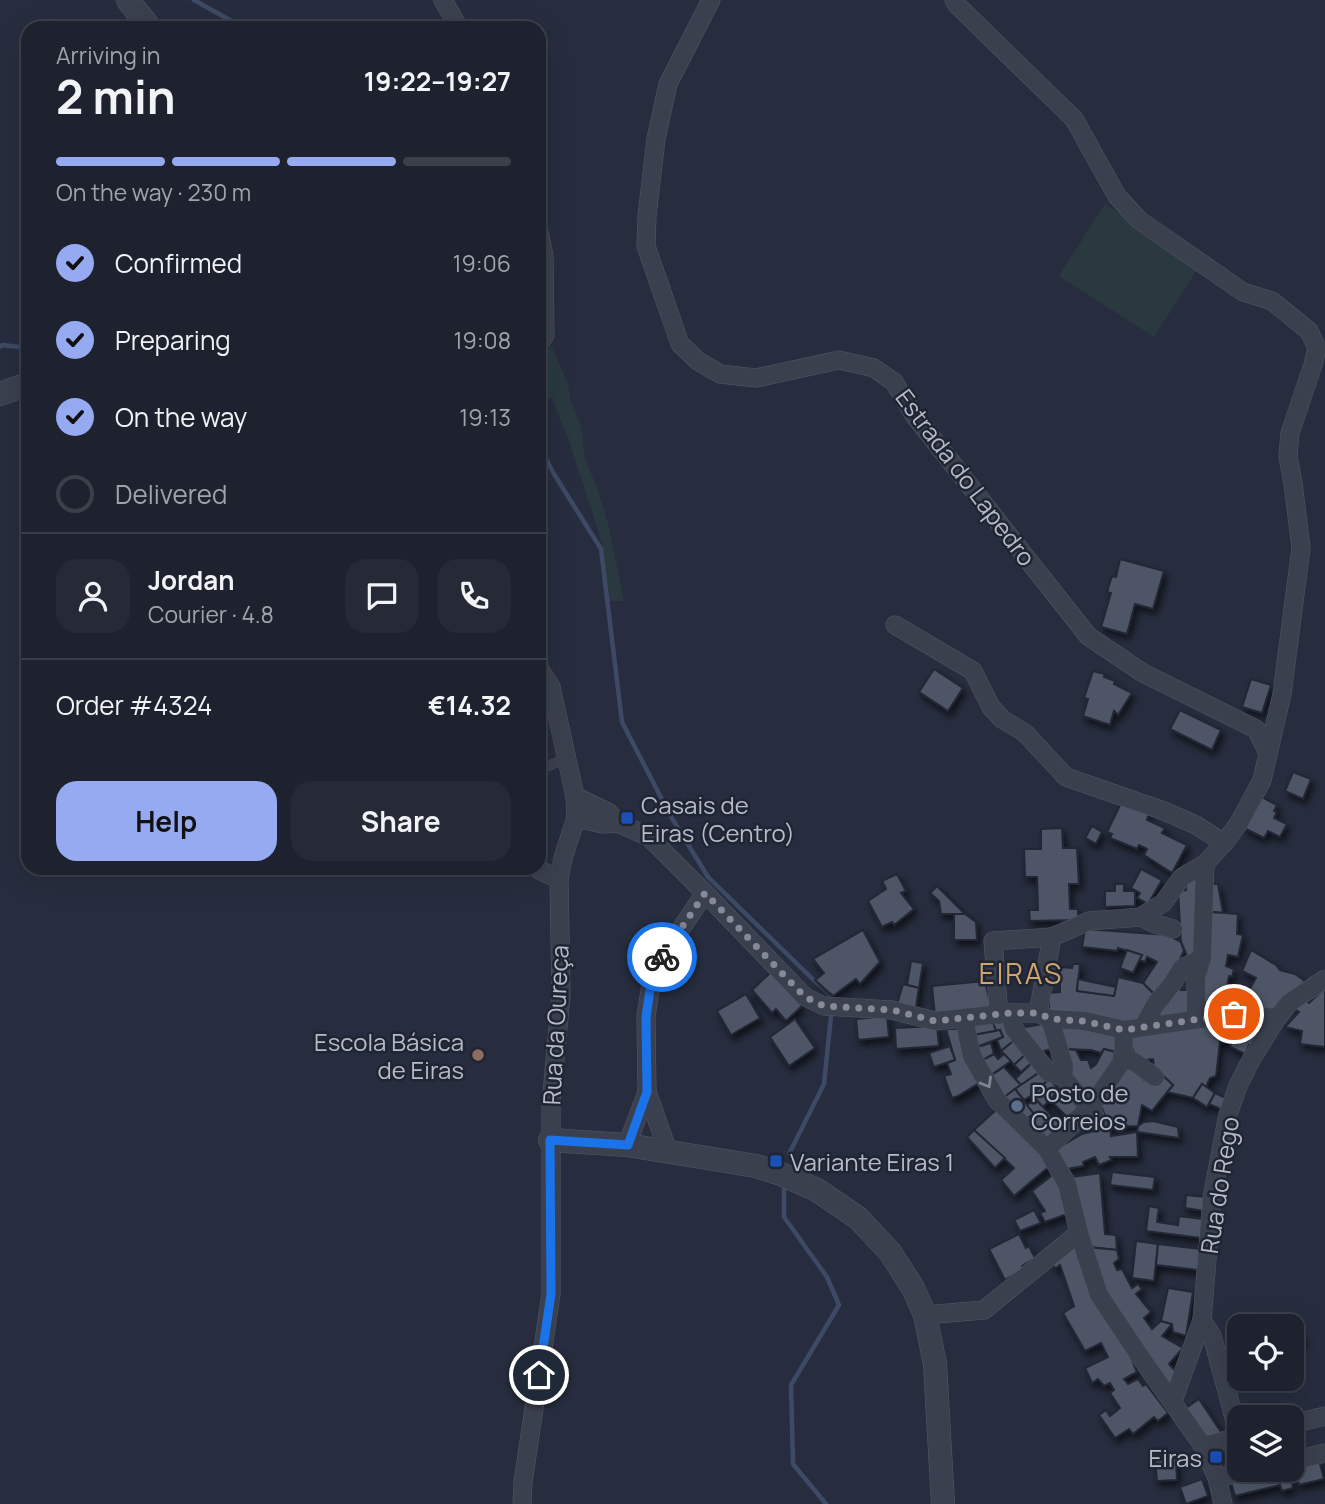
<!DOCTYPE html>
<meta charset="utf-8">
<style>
:root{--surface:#1d222e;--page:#252a36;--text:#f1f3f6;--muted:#a0a4aa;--line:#3b3f4a;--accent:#95aaf0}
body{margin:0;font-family:Manrope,sans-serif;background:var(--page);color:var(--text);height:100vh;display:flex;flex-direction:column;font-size:26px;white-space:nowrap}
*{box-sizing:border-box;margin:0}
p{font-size:23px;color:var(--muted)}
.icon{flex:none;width:38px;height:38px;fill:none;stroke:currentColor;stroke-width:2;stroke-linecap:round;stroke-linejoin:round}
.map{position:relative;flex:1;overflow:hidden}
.panel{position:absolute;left:21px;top:21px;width:525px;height:854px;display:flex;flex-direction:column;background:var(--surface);border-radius:21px;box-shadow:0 7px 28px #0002,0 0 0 2px var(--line)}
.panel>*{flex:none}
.buttons{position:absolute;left:1227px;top:1314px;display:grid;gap:14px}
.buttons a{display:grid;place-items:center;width:77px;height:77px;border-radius:14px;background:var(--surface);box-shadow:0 7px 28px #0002,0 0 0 2px var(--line);font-size:35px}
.pin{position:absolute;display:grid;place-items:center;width:60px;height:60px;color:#fff;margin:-30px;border:4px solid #fff;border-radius:50%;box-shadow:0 2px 7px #0007}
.courier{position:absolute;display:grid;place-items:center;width:70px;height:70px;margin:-35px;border:5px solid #1a73e8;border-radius:50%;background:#fff;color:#222;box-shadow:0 2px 9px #0007}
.headline em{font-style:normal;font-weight:700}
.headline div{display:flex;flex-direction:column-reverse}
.headline{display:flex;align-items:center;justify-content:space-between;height:119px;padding:0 35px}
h1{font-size:46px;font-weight:700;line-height:52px}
.bar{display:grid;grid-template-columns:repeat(4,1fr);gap:10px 7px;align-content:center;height:84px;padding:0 35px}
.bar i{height:9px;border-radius:5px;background:var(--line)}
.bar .on{background:var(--accent)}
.bar p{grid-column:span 4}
.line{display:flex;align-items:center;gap:18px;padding:0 35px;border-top:2px solid var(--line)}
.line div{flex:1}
.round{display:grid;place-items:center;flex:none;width:74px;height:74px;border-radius:21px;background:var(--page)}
ol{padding:0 35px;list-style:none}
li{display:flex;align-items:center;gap:21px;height:77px}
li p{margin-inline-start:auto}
li .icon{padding:7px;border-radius:50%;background:var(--accent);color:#111;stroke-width:4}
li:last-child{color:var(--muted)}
li i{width:38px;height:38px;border:4px solid var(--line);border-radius:50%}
.cta{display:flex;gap:14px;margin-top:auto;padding:14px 35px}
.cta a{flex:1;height:80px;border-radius:21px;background:var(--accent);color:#111;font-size:28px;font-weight:700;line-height:80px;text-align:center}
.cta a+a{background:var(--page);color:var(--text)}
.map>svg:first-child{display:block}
.green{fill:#29393f}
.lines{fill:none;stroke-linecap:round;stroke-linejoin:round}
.stream{stroke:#3e4965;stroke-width:4.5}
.building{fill:#4d5466;stroke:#222735;stroke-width:2;filter:url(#shadow)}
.service-casing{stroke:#535866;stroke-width:10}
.minor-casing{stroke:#535866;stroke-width:19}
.tertiary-casing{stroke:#535866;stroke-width:24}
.service{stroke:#3b404e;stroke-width:9}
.minor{stroke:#3b404e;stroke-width:18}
.tertiary{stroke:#3b404e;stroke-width:23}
.oneway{stroke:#7f8492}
.done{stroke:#858998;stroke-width:7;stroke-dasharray:0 12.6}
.route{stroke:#1a73e8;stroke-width:9}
.transit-dot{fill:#1a4fb4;stroke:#202533;stroke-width:2.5}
.education-dot{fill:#8d6e63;stroke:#202533;stroke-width:2.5}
.service-dot{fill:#5c6f8a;stroke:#202533;stroke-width:2.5}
.labels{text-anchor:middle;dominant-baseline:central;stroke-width:5;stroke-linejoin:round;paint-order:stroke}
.street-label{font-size:24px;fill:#b7bbc9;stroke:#202533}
.poi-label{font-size:24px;fill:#b7bbc9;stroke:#202533;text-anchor:start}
.quarter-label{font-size:28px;letter-spacing:2px;fill:#cda56d;stroke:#202533}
</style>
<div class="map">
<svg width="1325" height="1504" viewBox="0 0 1325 1504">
<defs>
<filter id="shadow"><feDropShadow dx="3" dy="5" stdDeviation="3.5" flood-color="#0009"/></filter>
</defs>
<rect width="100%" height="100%" fill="#272d3e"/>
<g class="green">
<polygon points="1105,204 1200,265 1154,337 1059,276"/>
<polygon points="551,345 568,384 571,403 581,426 585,459 598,490 609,527 624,601 609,601 602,543 569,440 552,398 539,401 539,360"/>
</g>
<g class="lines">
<g class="stream">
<polyline points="194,0 244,28"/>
<polyline points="0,347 2,345 28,348"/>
<polyline points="539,446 554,474 601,549 622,722 670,815 708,877 832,998"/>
<polyline points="789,1154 824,1084 831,1016"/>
<polyline points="784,1186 784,1217 827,1277 839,1305 791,1385 793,1464 826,1504"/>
</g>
</g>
<g class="building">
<polygon points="1120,559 1164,571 1153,609 1135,604 1127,634 1101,627 1111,593 1107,592 1112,576 1116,577"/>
<polygon points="934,669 963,688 948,711 919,692"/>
<polygon points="1093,671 1105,674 1104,677 1115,681 1114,684 1132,693 1118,715 1114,711 1110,725 1083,716 1088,699 1084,698"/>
<polygon points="1251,679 1271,685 1262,713 1242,707"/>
<polygon points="1180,710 1221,730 1212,750 1170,729"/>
<polygon points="1293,772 1311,779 1303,799 1285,791"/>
<polygon points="1260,796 1277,805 1274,811 1277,812 1274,818 1287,824 1280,837 1268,831 1264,838 1244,828"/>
<polygon points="1122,801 1149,813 1147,820 1165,828 1162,833 1187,845 1172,873 1144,855 1147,849 1139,845 1137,849 1110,838 1112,834 1107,832"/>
<polygon points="1092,826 1102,832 1096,844 1085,838"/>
<polygon points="1062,828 1063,848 1077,848 1079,884 1069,884 1070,909 1078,909 1078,920 1030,921 1029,910 1038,910 1037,877 1025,877 1024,849 1041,849 1041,829"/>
<polygon points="1141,869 1162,880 1148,904 1137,898 1140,893 1131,888"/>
<polygon points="897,874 906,891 901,893 914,909 894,925 892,922 882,927 868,901 886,889 882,881"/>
<polygon points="1198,878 1199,955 1187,956 1181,942 1178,891 1186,890 1186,883"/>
<polygon points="1115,884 1124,884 1124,891 1135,891 1135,906 1105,907 1105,891 1115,891"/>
<polygon points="1210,884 1218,884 1223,913 1211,912"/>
<polygon points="937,886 965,914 941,914 939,901 930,893"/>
<polygon points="1211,912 1238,914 1237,934 1243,935 1238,957 1228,955 1226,966 1234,969 1232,977 1229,976 1226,993 1245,997 1256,978 1242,971 1251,950 1276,965 1280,970 1295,974 1305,981 1282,1004 1274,1009 1205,1008 1205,1002 1202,1002 1207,926"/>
<polygon points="954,914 965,914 976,922 977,940 954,940"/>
<polygon points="1085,929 1168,935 1181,942 1184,951 1173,973 1157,997 1143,983 1157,962 1147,957 1145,962 1139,960 1142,955 1118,948 1117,951 1082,947"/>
<polygon points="863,930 880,962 860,984 856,979 833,996 815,980 824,973 813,959"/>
<polygon points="1127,950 1142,955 1133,973 1120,968"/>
<polygon points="911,961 923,963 919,988 907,985"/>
<polygon points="1073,964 1080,964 1077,991 1114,996 1118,977 1143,983 1157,997 1141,1023 1049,1014 1049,993 1060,992 1060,967 1072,968"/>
<polygon points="771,972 802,1006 786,1021 776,1009 772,1013 752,990"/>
<polygon points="1078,979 1116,987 1114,996 1077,991"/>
<polygon points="985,981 992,1011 935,1016 932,986"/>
<polygon points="903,984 919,988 915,1013 896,1008"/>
<polygon points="1174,986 1181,990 1194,990 1192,1012 1161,1020 1158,1006"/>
<polygon points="1325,988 1325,1047 1300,1044 1302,1031 1285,1027 1299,1012 1293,1008 1304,999 1309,1003"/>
<polygon points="746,994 760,1018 731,1035 717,1011"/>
<polygon points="887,1016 889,1037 858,1040 856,1019"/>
<polygon points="1007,1018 1016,1039 1001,1051 997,1040 1003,1037 1000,1030 996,1031 992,1020"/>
<polygon points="795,1019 815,1048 789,1066 770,1037"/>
<polygon points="992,1020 996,1031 974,1035 973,1023"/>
<polygon points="1235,1020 1268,1026 1253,1048 1249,1045 1245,1054 1230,1047"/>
<polygon points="1235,1020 1230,1043 1220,1042 1216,1076 1210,1078 1206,1087 1202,1084 1193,1098 1167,1092 1173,1085 1154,1067 1153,1059 1136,1061 1129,1037"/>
<polygon points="1048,1023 1051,1049 1038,1053 1020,1028"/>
<polygon points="1060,1025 1116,1035 1115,1052 1104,1049 1101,1053 1091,1050 1063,1049"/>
<polygon points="937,1026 939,1046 896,1049 895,1028"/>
<polygon points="946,1029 959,1029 979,1083 958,1096 952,1098 944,1076 951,1074 947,1063 955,1060"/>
<polygon points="1000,1030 1003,1037 974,1048 974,1035"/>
<polygon points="1016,1039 1027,1053 1014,1065 1001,1051"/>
<polygon points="991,1043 994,1054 979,1062 974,1048"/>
<polygon points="950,1046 955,1060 934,1067 929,1053"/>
<polygon points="1063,1049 1076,1050 1081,1060 1088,1060 1091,1068 1096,1064 1104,1049 1115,1052 1112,1069 1087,1101 1071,1081"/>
<polygon points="1027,1053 1034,1061 1021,1072 1014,1065"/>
<polygon points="994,1054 998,1059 1004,1054 1011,1061 987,1078 979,1062"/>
<polygon points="1034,1061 1043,1070 1021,1085 1015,1079"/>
<polygon points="1130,1064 1144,1080 1147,1078 1162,1075 1173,1085 1152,1111 1142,1105 1138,1126 1110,1127 1100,1104"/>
<polygon points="1004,1067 1021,1085 1003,1098 987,1078"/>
<polygon points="1043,1070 1049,1079 1032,1095 1024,1100 1015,1089"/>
<polygon points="1049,1079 1060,1090 1043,1107 1032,1095"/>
<polygon points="1202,1084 1215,1093 1207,1107 1193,1098"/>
<polygon points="1064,1086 1083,1105 1069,1119 1050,1100"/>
<polygon points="1015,1089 1034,1114 1025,1120 1003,1098"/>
<polygon points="1215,1093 1228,1099 1223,1110 1209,1104"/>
<polygon points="1035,1099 1061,1125 1045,1141 1025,1120 1034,1114 1027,1105"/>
<polygon points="997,1109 1051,1165 1014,1196 1001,1180 1014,1168 974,1130"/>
<polygon points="1153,1121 1178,1127 1179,1138 1137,1132 1138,1126 1144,1122"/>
<polygon points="1110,1127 1111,1136 1137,1132 1138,1157 1110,1157 1112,1160 1099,1165 1095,1157 1083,1162 1084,1166 1067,1169 1058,1154 1058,1148 1082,1134"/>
<polygon points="974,1130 1005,1158 995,1168 967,1137"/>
<polygon points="1112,1172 1155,1177 1153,1190 1110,1185"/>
<polygon points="1055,1173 1070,1213 1045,1222 1040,1213 1045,1211 1032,1191"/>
<polygon points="1100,1173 1105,1234 1116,1235 1117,1250 1088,1247 1072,1177"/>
<polygon points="1186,1195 1206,1197 1204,1211 1185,1208"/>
<polygon points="1149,1206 1159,1208 1157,1222 1178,1225 1179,1216 1203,1219 1201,1238 1146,1231"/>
<polygon points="1034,1210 1041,1223 1020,1231 1014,1220"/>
<polygon points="1019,1234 1026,1248 1029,1246 1035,1258 1022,1266 1024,1269 1005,1280 989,1249"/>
<polygon points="1136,1241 1158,1244 1154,1281 1132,1278"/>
<polygon points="1158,1244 1201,1249 1198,1270 1156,1265"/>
<polygon points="1076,1245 1127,1348 1137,1372 1124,1379 1128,1384 1138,1379 1143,1386 1146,1384 1168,1413 1158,1421 1154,1417 1133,1434 1129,1429 1115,1438 1099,1415 1106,1410 1110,1416 1120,1408 1110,1393 1114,1390 1110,1383 1104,1386 1098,1379 1092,1383 1085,1368 1108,1357 1101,1343 1085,1351 1063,1313 1074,1306 1060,1265 1055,1269 1052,1262"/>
<polygon points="1088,1247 1117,1250 1119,1259 1114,1263 1117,1270 1122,1269 1132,1288 1138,1284 1142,1289 1136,1294 1151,1312 1144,1318 1152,1329 1161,1321 1172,1324 1162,1336 1183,1348 1169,1364 1179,1375 1169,1390 1105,1297"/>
<polygon points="1168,1288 1193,1292 1186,1336 1173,1332 1172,1324 1161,1321"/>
<polygon points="1298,1327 1304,1342 1292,1346 1292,1330"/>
<polygon points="1199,1399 1223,1435 1204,1440 1183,1410"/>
<polygon points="1176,1458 1177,1480 1157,1481 1155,1459"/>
<polygon points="1319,1460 1324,1479 1299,1485 1294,1466"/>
<polygon points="1265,1470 1289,1470 1293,1488 1282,1491 1280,1485 1235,1496 1230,1479"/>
<polygon points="1202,1479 1208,1496 1186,1504 1180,1487"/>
</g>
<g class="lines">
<defs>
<g id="service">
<polyline points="539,770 567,758"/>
<polyline points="1093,1104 1099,1114 1103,1127"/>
</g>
<g id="minor">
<polyline points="443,0 459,28"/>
<polyline points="711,0 668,84 656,139 647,216 646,246 680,344 698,361 720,374 756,378 839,360 874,368 894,382 914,415 1088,636 1143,673 1256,729 1268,753"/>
<polyline points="954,0 957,5 1074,119 1117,196 1139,220 1243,292 1272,301 1309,331 1317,348 1313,365 1290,433 1288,456 1293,483 1301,548 1282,694 1262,780 1239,823 1224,843 1205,864 1182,877 1163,903 1140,917 1089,921 1052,937"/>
<polyline points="539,232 544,256 545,335 539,343"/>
<polyline points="895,625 973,671 991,707 1002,719 1025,733 1066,777 1164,811 1196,825 1224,843"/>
<polyline points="575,796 608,812 618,823 649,837 705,893 805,997 824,1006 892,1010 935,1021 1010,1013 1038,1013 1050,1019 1085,1021 1124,1030 1234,1014 1277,1018"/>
<polyline points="576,818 602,824 618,823"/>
<polyline points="538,868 539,870 559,879"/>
<polyline points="1140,917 1155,924 1173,929"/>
<polyline points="1010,1013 1014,1029 1048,1072 1063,1077"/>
<polyline points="999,1015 993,941 1052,937 1038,1013"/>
<polyline points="964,1019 972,1056 997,1100 1047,1149 1067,1184 1079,1233 1099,1295 1139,1355 1203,1446 1217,1478 1223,1504"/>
<polyline points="1050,1019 1064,1066 1063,1077 1089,1108"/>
<polyline points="1196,1019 1196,977 1202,958 1205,864"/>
<polyline points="1143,1027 1155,1005 1172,984 1182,968 1202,958"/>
<polyline points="1123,1060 1133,1061 1155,1077"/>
<polyline points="627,1145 647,1092"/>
<polyline points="1047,1149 1093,1104 1123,1060 1124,1030"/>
<polyline points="668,1151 647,1092 646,1017 650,990 659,961 705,893"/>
<polyline points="925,1315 984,1310 1079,1233"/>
<polyline points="1173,1401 1202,1320"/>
<polyline points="1292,1424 1325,1416"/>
<polyline points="1239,1436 1212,1336 1202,1320 1212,1198 1228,1114 1238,1086 1251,1060 1277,1018 1289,1003 1325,979"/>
<polyline points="1203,1446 1239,1437"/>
<polyline points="1292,1461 1325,1453"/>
<polyline points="1217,1478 1252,1470"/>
<polyline points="522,1504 523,1482 551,1294 551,1104 561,995 559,879 563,858 576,818 575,796 551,687 539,668"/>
</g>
<g id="tertiary">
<polyline points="128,0 150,28"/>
<polyline points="0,394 28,384"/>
<polyline points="550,1140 627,1145 756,1166 781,1174 817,1190 858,1218 890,1252 913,1288 925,1315 935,1364 943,1504"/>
</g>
</defs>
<use href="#service" class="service-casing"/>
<use href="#minor" class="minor-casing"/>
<use href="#tertiary" class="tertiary-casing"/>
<use href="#service" class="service"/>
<use href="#minor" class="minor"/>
<use href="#tertiary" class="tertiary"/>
</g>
<defs><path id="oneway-chevron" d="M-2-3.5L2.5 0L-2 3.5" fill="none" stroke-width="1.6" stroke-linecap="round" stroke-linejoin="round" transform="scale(1.75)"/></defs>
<use class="oneway" href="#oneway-chevron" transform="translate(987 1083) rotate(60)"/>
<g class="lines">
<polyline class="done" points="662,957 705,893 805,997 824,1006 892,1010 935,1021 1010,1013 1038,1013 1051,1019 1084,1021 1124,1030 1234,1014"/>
<polyline class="route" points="539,1375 551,1294 550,1140 628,1145 647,1092 646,1017 650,990 659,961 662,957"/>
</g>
<g class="transit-dot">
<rect x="620" y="811" width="14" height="14" rx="3.5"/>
<rect x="769" y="1154" width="14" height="14" rx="3.5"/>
<rect x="1209" y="1450" width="14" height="14" rx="3.5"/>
</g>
<circle class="education-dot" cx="478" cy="1055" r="7"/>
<circle class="service-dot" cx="1017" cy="1106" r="7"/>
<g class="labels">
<g class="street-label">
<text transform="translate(966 477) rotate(53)">Estrada do Lapedro</text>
<text transform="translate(555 1025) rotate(-87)">Rua da Oureça</text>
<text transform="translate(1219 1185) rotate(-81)">Rua do Rego</text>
</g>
<g class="poi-label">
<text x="641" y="804">Casais de<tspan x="641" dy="28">Eiras (Centro)</tspan></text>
<text x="464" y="1041" text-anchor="end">Escola Básica<tspan x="464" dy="28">de Eiras</tspan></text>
<text x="1031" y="1092">Posto de<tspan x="1031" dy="28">Correios</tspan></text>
<text x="790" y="1161">Variante Eiras 1</text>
<text x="1202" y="1457" text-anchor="end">Eiras</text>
</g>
<g class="quarter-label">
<text x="1021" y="973">EIRAS</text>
</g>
</g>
</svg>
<div class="buttons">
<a><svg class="icon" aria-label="locate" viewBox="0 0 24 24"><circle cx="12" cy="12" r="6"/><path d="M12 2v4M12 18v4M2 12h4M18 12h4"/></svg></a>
<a><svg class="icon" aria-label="layers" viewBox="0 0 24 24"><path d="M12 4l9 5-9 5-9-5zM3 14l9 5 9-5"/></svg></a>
</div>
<div class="pin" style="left:1234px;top:1014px;background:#ea580c"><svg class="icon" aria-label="bag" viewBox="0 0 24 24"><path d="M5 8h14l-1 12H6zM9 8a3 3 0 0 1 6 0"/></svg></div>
<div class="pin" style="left:539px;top:1375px;background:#1f2937"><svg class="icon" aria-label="home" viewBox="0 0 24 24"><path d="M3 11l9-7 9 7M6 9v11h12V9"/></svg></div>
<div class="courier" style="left:662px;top:957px"><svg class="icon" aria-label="bike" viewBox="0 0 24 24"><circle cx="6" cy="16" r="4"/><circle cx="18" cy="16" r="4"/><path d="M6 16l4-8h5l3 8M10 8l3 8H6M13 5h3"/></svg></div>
<section class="panel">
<div class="headline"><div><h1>2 min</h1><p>Arriving in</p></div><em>19:22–19:27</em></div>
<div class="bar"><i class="on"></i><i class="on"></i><i class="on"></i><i></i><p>On the way · 230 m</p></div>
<ol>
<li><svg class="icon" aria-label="check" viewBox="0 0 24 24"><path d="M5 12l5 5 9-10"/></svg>Confirmed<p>19:06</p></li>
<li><svg class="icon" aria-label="check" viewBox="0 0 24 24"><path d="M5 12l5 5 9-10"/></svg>Preparing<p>19:08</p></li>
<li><svg class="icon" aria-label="check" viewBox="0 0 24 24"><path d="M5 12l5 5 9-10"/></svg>On the way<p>19:13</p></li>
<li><i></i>Delivered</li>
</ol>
<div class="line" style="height:126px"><a class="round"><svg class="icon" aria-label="person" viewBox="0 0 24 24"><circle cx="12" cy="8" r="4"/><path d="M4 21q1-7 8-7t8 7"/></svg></a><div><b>Jordan</b><p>Courier · 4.8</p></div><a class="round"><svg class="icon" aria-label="chat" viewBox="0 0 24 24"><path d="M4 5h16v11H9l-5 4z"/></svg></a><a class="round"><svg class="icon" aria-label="phone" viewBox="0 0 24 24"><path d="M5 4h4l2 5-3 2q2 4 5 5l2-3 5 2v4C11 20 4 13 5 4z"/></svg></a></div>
<div class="line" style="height:91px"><div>Order #4324</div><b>€14.32</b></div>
<div class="cta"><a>Help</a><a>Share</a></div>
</section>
</div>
